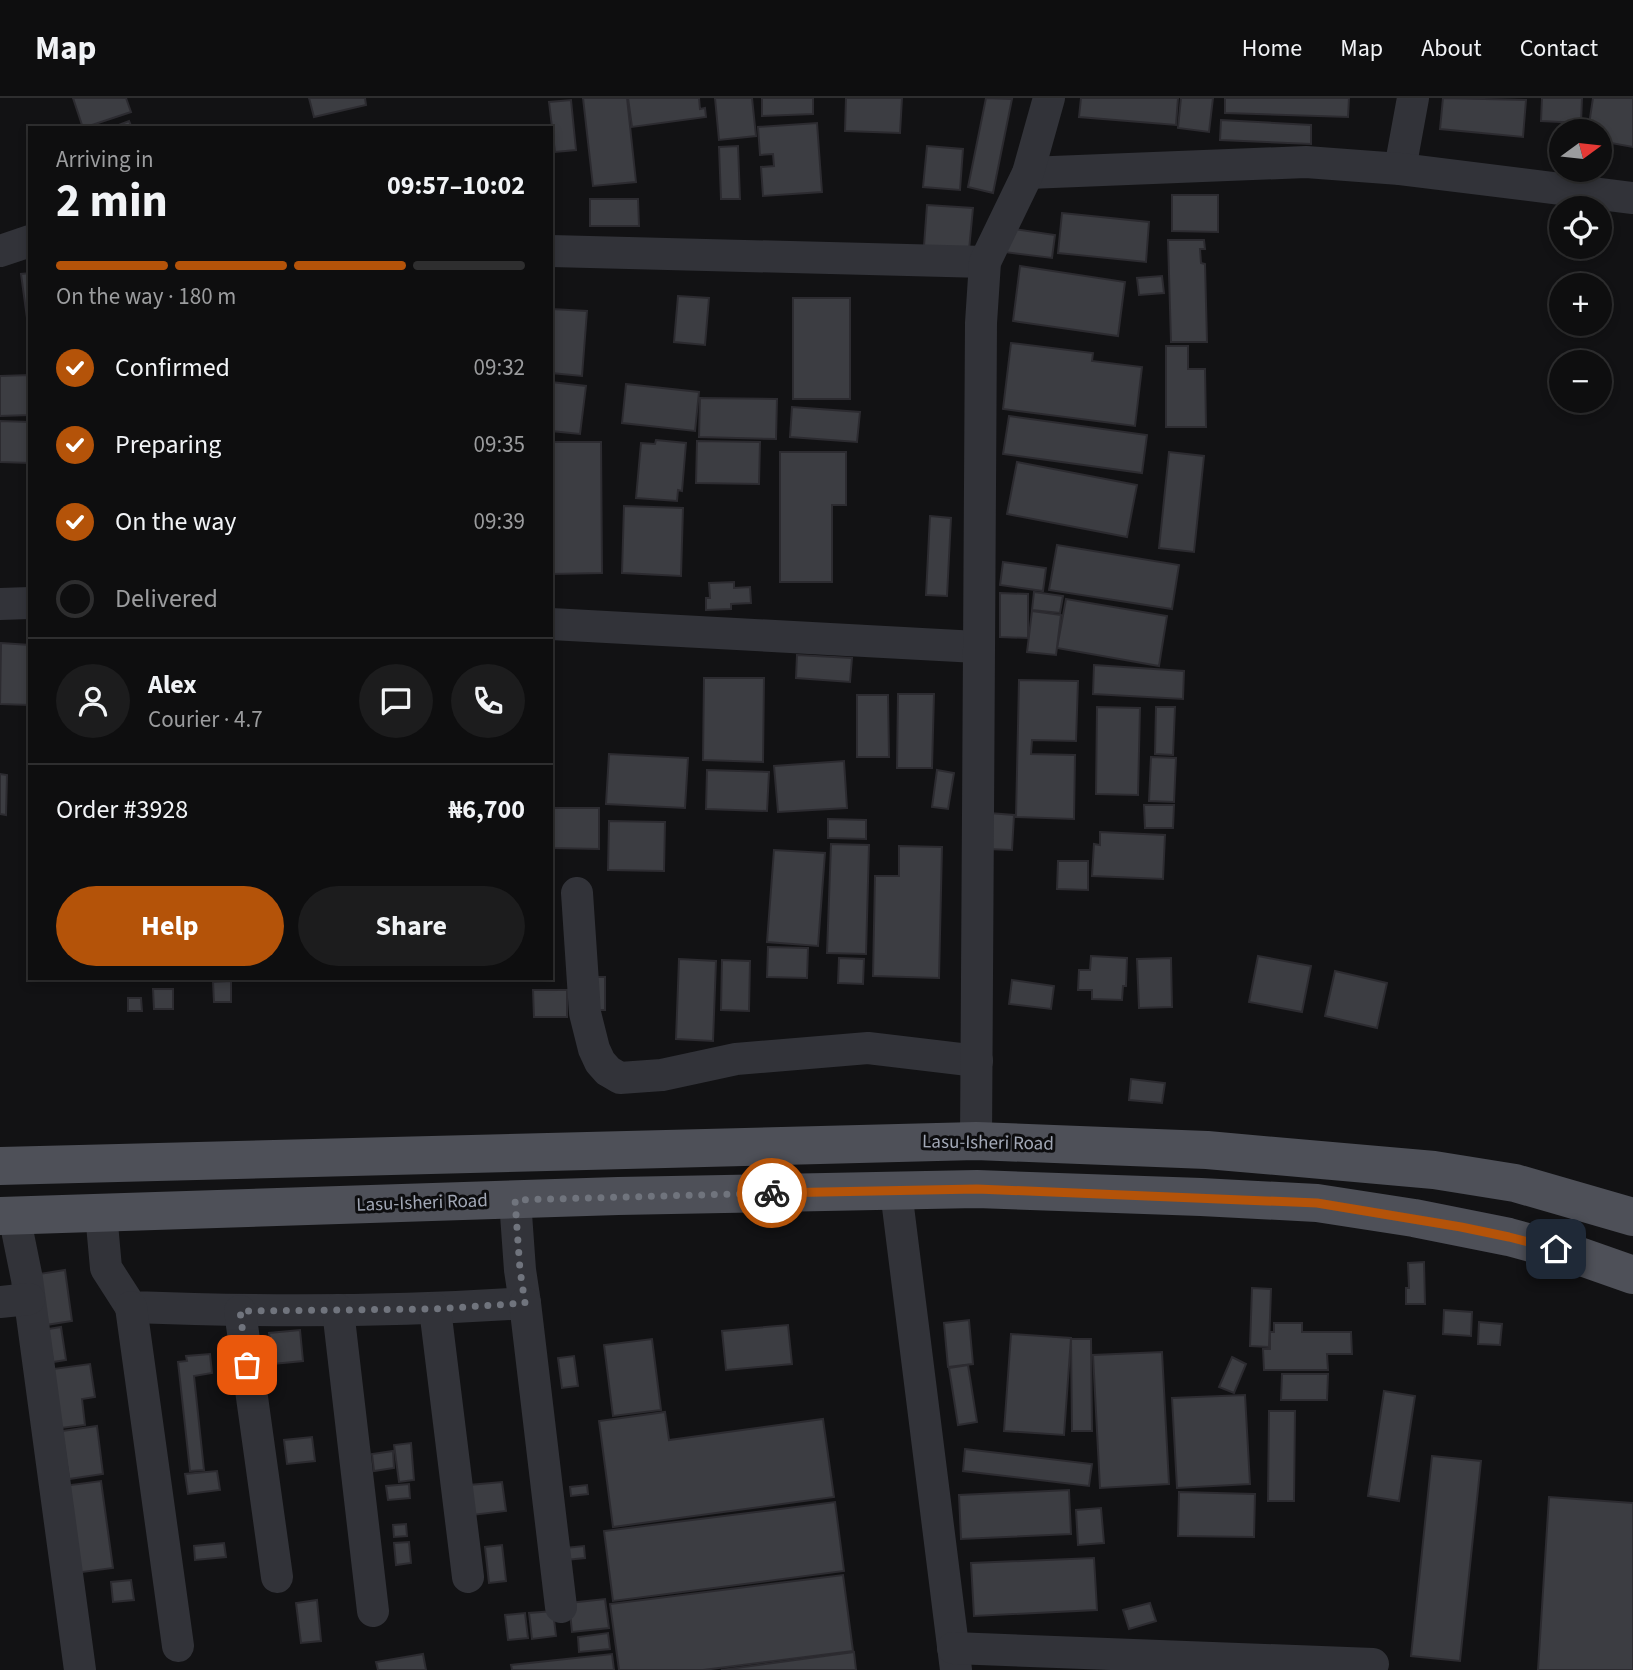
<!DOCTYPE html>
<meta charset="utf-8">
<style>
:root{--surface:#0e0e0f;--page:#1c1c1d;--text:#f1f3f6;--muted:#9b9c9e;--line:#2e2e2f;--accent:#b45309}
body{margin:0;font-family:"Source Sans 3",sans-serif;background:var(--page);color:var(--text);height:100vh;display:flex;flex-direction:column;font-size:26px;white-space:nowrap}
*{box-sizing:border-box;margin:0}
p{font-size:23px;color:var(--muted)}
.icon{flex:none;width:38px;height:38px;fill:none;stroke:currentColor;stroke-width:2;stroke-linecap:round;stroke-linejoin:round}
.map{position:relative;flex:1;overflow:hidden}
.sheet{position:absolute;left:28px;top:28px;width:525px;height:854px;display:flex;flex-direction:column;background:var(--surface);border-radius:0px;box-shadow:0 4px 10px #0003,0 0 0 2px var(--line)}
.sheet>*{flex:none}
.needle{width:46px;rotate:75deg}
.fabs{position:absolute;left:1549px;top:21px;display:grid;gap:14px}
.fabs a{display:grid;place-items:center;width:63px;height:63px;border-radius:50%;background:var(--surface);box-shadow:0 4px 10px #0003,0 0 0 2px var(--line);font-size:35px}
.pin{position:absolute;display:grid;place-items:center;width:60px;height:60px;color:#fff;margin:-30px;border-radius:14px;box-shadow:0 4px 10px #0006}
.courier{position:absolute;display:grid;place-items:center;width:70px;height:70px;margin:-35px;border:5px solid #b45309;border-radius:50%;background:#fff;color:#222;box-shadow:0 2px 9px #0007}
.head em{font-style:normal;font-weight:700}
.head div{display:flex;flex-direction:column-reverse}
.head{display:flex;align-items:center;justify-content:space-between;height:119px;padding:0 28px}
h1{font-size:46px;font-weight:700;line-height:52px}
.bar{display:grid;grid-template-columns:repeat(4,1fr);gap:10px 7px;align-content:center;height:84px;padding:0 28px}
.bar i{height:9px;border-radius:5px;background:var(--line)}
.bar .on{background:var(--accent)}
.bar p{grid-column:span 4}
.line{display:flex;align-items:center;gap:18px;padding:0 28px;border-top:2px solid var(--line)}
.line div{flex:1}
.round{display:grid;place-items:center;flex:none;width:74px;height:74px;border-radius:37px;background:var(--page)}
ol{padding:0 28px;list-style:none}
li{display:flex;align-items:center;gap:21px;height:77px}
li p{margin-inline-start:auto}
li .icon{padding:7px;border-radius:50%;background:var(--accent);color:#fff;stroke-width:4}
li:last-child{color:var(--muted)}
li i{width:38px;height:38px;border:4px solid var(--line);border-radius:50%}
.primary-button{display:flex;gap:14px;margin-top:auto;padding:14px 28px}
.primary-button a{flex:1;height:80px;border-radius:42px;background:var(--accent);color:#fff;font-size:28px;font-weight:700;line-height:80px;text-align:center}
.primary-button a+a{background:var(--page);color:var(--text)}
header{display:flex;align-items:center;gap:42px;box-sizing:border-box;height:98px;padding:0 35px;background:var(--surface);border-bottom:2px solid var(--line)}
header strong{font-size:33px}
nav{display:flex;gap:38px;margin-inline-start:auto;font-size:24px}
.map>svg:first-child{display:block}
.building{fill:#3c3d42;stroke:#2c2b30;stroke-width:2}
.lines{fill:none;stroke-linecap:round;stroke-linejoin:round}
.minor{stroke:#323339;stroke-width:32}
.primary{stroke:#4e5058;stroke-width:38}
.done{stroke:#70747d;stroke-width:7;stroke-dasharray:0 12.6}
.route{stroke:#b45309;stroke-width:9}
.labels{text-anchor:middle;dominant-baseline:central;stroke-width:6;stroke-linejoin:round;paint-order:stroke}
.street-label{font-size:19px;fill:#a2a8b6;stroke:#0d0d0f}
</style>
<header>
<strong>Map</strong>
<nav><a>Home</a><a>Map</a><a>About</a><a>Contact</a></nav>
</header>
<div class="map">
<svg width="1633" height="1572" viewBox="0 0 1633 1572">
<rect width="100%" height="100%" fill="#121214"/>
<g class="building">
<polygon points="73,0 126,0 131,14 83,30"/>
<polygon points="309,0 365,0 366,7 314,19"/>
<polygon points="583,0 627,0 636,84 593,88"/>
<polygon points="628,0 699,0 700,11 705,10 706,19 632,29"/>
<polygon points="715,0 752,0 756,38 719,42"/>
<polygon points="762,0 813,0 813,16 762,18"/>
<polygon points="846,0 902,0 900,35 845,33"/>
<polygon points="986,0 1012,1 993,95 968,89"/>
<polygon points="1081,0 1178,0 1176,27 1079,19"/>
<polygon points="1181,0 1213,0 1209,34 1178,30"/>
<polygon points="1225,0 1349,0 1348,19 1225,15"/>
<polygon points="1443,0 1526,2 1523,39 1440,31"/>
<polygon points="1542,0 1582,0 1581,25 1541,23"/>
<polygon points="1593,0 1633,0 1633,49 1600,43 1600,33 1588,33"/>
<polygon points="571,2 576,52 555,54 549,4"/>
<polygon points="1221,22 1311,27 1311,46 1220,42"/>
<polygon points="129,23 132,30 111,30"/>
<polygon points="817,25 822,94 763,98 761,69 774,68 773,56 760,57 758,29"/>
<polygon points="738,48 740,101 721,101 719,49"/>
<polygon points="927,48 963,51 960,92 923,89"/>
<polygon points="1172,97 1218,97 1218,134 1172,133"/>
<polygon points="590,101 638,101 639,128 590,128"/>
<polygon points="927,107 973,110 969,152 924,148"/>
<polygon points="1062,115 1149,124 1146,164 1058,155"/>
<polygon points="1008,130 1055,137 1052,160 1004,154"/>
<polygon points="1168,142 1204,142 1205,151 1200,151 1201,165 1205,166 1207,244 1171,244"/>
<polygon points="1020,168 1125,184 1118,238 1013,223"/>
<polygon points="30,175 30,219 27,220 21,176"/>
<polygon points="1162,178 1164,195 1139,197 1137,180"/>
<polygon points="678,198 709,200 705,247 674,244"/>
<rect x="793" y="200" width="57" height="101"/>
<polygon points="551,211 587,213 582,278 551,275"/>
<polygon points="1011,245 1093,255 1092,263 1142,269 1135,328 1003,311"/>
<polygon points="1166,248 1188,248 1188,271 1205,271 1206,329 1166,329"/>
<polygon points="30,277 30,317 0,318 0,278"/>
<polygon points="551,284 586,288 580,336 551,333"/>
<polygon points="626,286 699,294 695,333 622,325"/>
<polygon points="700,300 777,301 776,341 699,339"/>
<polygon points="792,309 860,314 857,344 790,339"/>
<polygon points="1009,318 1147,337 1142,375 1003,356"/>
<polygon points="0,323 30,324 30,365 0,364"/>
<polygon points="656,342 686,345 682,393 678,392 677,403 636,400 641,345 655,346"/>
<polygon points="697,343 760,344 759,386 696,385"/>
<polygon points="551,344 601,344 602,475 551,476"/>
<polygon points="780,354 846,354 846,407 832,407 832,484 780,484"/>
<polygon points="1169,354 1204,358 1194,454 1159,450"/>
<polygon points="1017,364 1137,387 1127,439 1007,416"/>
<polygon points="624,408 683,410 681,478 622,475"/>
<polygon points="930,418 951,420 947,498 926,497"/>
<polygon points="1057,447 1179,467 1172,511 1049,492"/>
<polygon points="1003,464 1046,470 1043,493 1000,487"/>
<polygon points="734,484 734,490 750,489 751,505 731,506 731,511 706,512 706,500 710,500 709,485"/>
<polygon points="1034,494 1063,498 1060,515 1032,512"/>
<polygon points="1000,495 1028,496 1028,540 1000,539"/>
<polygon points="1066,501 1167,518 1159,568 1057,550"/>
<polygon points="1032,513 1061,517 1056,557 1027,554"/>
<polygon points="1,545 30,547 30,607 0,606"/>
<polygon points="797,557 852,560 850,584 796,580"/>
<polygon points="1094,567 1184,573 1183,601 1093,596"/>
<polygon points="704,580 764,580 763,664 703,662"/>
<polygon points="1019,582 1078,583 1076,643 1032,642 1031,656 1075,657 1074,721 1016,719"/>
<polygon points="898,596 934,596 932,670 897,670"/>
<polygon points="857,597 888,597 889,659 857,659"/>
<polygon points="1097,609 1140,610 1138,697 1096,696"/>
<polygon points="1156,609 1175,609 1173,657 1155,656"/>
<polygon points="609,656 688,660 685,710 606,706"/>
<polygon points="1151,659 1176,660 1174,704 1149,703"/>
<polygon points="844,663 847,710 778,714 774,668"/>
<polygon points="707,672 769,674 767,713 706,711"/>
<polygon points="937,672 954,675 948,711 932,709"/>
<polygon points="0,676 7,677 6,717 0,716"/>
<polygon points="1144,707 1174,707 1173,730 1145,730"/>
<polygon points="551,710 599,710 599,751 551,750"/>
<polygon points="989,715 1014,717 1012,752 987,751"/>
<polygon points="828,721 866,722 866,741 828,740"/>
<polygon points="609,723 665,724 664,773 608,772"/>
<polygon points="1100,734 1165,737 1163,781 1092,778 1094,746 1100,747"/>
<polygon points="831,746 869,747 866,856 827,855"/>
<polygon points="899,748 942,749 939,880 873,878 875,778 899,778"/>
<polygon points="774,752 825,755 818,848 767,844"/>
<polygon points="1058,763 1088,763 1088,792 1057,791"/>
<rect x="551" y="766" width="2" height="59"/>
<polygon points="768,849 808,850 807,880 767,879"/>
<polygon points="1091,858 1127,860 1126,888 1123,888 1122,902 1092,901 1092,892 1078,892 1079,872 1090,872"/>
<polygon points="1258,858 1311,868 1302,914 1249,904"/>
<polygon points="839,860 864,861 863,886 838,885"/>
<polygon points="1171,860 1172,909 1139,910 1137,861"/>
<polygon points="679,861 716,863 713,943 676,941"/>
<polygon points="722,862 750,863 749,913 721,912"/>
<polygon points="1335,873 1387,885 1377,930 1325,918"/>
<rect x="587" y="879" width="18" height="33"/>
<polygon points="1012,882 1054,888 1051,911 1009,906"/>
<polygon points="231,883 231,904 214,904 213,884"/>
<polygon points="153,891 173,891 173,911 154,911"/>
<polygon points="533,892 567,892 567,919 534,919"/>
<polygon points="128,900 141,900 142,913 128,913"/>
<polygon points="1131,981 1165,985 1162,1005 1129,1002"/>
<polygon points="1424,1164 1425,1206 1406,1206 1406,1190 1409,1190 1408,1165"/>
<polygon points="65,1172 72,1223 46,1227 39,1176"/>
<polygon points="1252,1190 1271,1191 1269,1249 1250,1248"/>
<polygon points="1444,1212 1472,1214 1471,1238 1443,1236"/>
<polygon points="969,1222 973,1266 948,1269 944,1225"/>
<polygon points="1479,1224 1502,1226 1500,1247 1478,1246"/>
<polygon points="1274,1225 1302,1225 1302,1234 1351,1234 1352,1256 1327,1256 1328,1272 1264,1272 1263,1251 1270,1251 1270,1234 1274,1234"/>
<polygon points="788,1227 792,1266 726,1272 722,1233"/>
<polygon points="61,1229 66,1262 53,1264 48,1231"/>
<polygon points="300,1232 303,1263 273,1266 269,1235"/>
<polygon points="1011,1236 1071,1240 1064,1337 1004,1333"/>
<polygon points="652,1241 661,1312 613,1318 604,1247"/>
<polygon points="1071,1241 1091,1241 1092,1333 1072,1333"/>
<polygon points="1162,1254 1169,1386 1100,1390 1093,1257"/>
<polygon points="210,1256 212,1275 194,1278 204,1372 190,1373 178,1264 187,1263 186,1258"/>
<polygon points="574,1258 578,1288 562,1290 558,1260"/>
<polygon points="1232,1259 1246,1266 1234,1295 1219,1289"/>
<polygon points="90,1266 95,1299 82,1301 85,1327 61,1330 53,1271"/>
<polygon points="968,1267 977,1324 958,1327 949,1270"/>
<polygon points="1282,1276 1328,1276 1327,1302 1281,1302"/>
<polygon points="1384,1293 1415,1298 1399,1403 1368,1398"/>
<polygon points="1245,1297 1250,1386 1177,1390 1172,1300"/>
<polygon points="1269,1313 1295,1313 1294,1403 1268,1403"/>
<polygon points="665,1314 669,1342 823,1321 834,1399 613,1429 599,1323"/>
<polygon points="97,1328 103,1376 69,1381 62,1333"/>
<polygon points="312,1339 315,1363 287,1366 284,1342"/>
<polygon points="411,1345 414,1382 399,1384 394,1347"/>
<polygon points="965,1351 1092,1366 1089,1388 963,1373"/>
<polygon points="393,1353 394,1370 374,1373 372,1356"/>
<polygon points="1432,1358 1481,1363 1460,1563 1411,1558"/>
<polygon points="217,1373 220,1392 188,1396 185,1376"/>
<polygon points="101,1383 113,1470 75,1475 63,1388"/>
<polygon points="502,1384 506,1413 472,1417 469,1387"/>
<polygon points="409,1386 410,1400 388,1402 386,1388"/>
<polygon points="587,1387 588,1396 571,1398 570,1389"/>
<polygon points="1069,1392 1071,1436 961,1441 959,1397"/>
<polygon points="1179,1394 1255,1396 1254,1439 1178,1438"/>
<polygon points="1549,1399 1633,1405 1633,1572 1538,1572"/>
<polygon points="835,1404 844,1473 613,1503 604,1433"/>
<polygon points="1101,1410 1104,1445 1078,1447 1076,1412"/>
<polygon points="406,1426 407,1438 394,1439 393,1427"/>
<polygon points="409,1444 411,1465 396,1467 394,1445"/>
<polygon points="224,1445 226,1459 195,1462 194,1448"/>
<polygon points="502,1447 506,1483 489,1485 485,1449"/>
<polygon points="584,1448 585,1460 566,1462 565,1450"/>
<polygon points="1094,1460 1097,1512 974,1518 971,1465"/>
<polygon points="843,1477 853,1553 703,1572 619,1572 610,1506"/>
<polygon points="131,1482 134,1502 113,1504 111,1484"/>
<polygon points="605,1501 609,1530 572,1534 569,1505"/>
<polygon points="317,1502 321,1543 301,1545 296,1505"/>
<polygon points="1150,1505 1156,1523 1129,1531 1123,1512"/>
<polygon points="553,1513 556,1538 532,1541 529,1515"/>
<polygon points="525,1515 528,1540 508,1542 505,1517"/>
<polygon points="608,1535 610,1551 579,1554 578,1539"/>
<polygon points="854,1554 856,1572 721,1572"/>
<polygon points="423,1556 426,1572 378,1572 376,1564"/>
<polygon points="612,1556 614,1572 512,1572 511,1567"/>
</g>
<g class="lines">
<g class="minor">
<polyline points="1400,71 1413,0"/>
<polyline points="1028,75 1306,64 1400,71 1633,100"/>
<polyline points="0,153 30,143"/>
<polyline points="551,153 985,164"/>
<polyline points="0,506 30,505"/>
<polyline points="551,526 977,549"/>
<polyline points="577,795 585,915 594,951 600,964 608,973 620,980 662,977 736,961 868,950 977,963"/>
<polyline points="976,1043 981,225 985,164 1028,75 1049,0"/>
<polyline points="896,1093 956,1572"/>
<path d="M101,1115L106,1170L131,1209C262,1214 394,1214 525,1205L520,1172L515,1102"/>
<polyline points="14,1117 27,1181 80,1572"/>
<polyline points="0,1204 29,1201"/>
<polyline points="525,1205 561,1509"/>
<polyline points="131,1209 178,1548"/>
<polyline points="435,1211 468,1479"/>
<polyline points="338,1212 373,1513"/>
<polyline points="240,1213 277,1479"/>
<polyline points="953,1550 1373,1566"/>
</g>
<g class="primary">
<polyline points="0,1068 976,1043 1207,1052 1434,1072 1515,1085 1633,1119"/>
<polyline points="0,1118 618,1098 977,1091 1201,1099 1317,1105 1414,1120 1509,1139 1579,1158 1633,1177"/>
</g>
</g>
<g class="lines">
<polyline class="done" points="247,1267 240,1213 435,1211 525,1205 520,1172 515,1102 772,1095"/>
<polyline class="route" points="772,1095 977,1091 1317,1105 1461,1129 1509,1139 1556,1151"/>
</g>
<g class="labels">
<g class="street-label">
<text transform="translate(988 1045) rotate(1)">Lasu-Isheri Road</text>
<text transform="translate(422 1105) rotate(-2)">Lasu-Isheri Road</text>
</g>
</g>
</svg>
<div class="fabs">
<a><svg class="needle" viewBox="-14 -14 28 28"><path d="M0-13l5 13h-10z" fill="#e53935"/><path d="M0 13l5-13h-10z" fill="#9b9c9e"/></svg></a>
<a><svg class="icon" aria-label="locate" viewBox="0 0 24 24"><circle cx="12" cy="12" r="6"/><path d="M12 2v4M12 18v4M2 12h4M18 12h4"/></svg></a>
<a>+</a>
<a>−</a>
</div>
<div class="pin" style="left:247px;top:1267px;background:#ea580c"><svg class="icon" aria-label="bag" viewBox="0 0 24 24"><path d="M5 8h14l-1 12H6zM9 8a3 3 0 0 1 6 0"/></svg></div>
<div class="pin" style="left:1556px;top:1151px;background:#1f2937"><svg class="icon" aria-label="home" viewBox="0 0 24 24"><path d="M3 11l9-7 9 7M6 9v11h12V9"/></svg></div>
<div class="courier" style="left:772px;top:1095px"><svg class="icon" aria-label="bike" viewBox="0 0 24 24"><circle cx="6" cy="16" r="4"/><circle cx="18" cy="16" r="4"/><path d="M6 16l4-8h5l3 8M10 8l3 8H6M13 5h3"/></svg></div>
<section class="sheet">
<div class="head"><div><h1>2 min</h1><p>Arriving in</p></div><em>09:57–10:02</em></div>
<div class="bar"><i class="on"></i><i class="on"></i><i class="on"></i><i></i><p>On the way · 180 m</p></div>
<ol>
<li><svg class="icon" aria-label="check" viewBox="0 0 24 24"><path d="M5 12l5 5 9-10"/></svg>Confirmed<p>09:32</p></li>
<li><svg class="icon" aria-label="check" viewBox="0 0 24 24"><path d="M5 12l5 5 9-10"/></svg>Preparing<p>09:35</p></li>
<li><svg class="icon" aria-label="check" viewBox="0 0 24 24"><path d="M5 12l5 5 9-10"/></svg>On the way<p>09:39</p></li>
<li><i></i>Delivered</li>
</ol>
<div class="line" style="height:126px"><a class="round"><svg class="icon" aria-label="person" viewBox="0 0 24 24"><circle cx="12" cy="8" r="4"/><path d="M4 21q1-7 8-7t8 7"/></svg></a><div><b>Alex</b><p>Courier · 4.7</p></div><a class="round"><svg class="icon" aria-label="chat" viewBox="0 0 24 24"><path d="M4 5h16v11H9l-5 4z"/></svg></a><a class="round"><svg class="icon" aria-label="phone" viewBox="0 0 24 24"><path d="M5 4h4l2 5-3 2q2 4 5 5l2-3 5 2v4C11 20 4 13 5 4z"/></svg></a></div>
<div class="line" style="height:91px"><div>Order #3928</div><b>₦6,700</b></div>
<div class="primary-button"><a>Help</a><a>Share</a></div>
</section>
</div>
